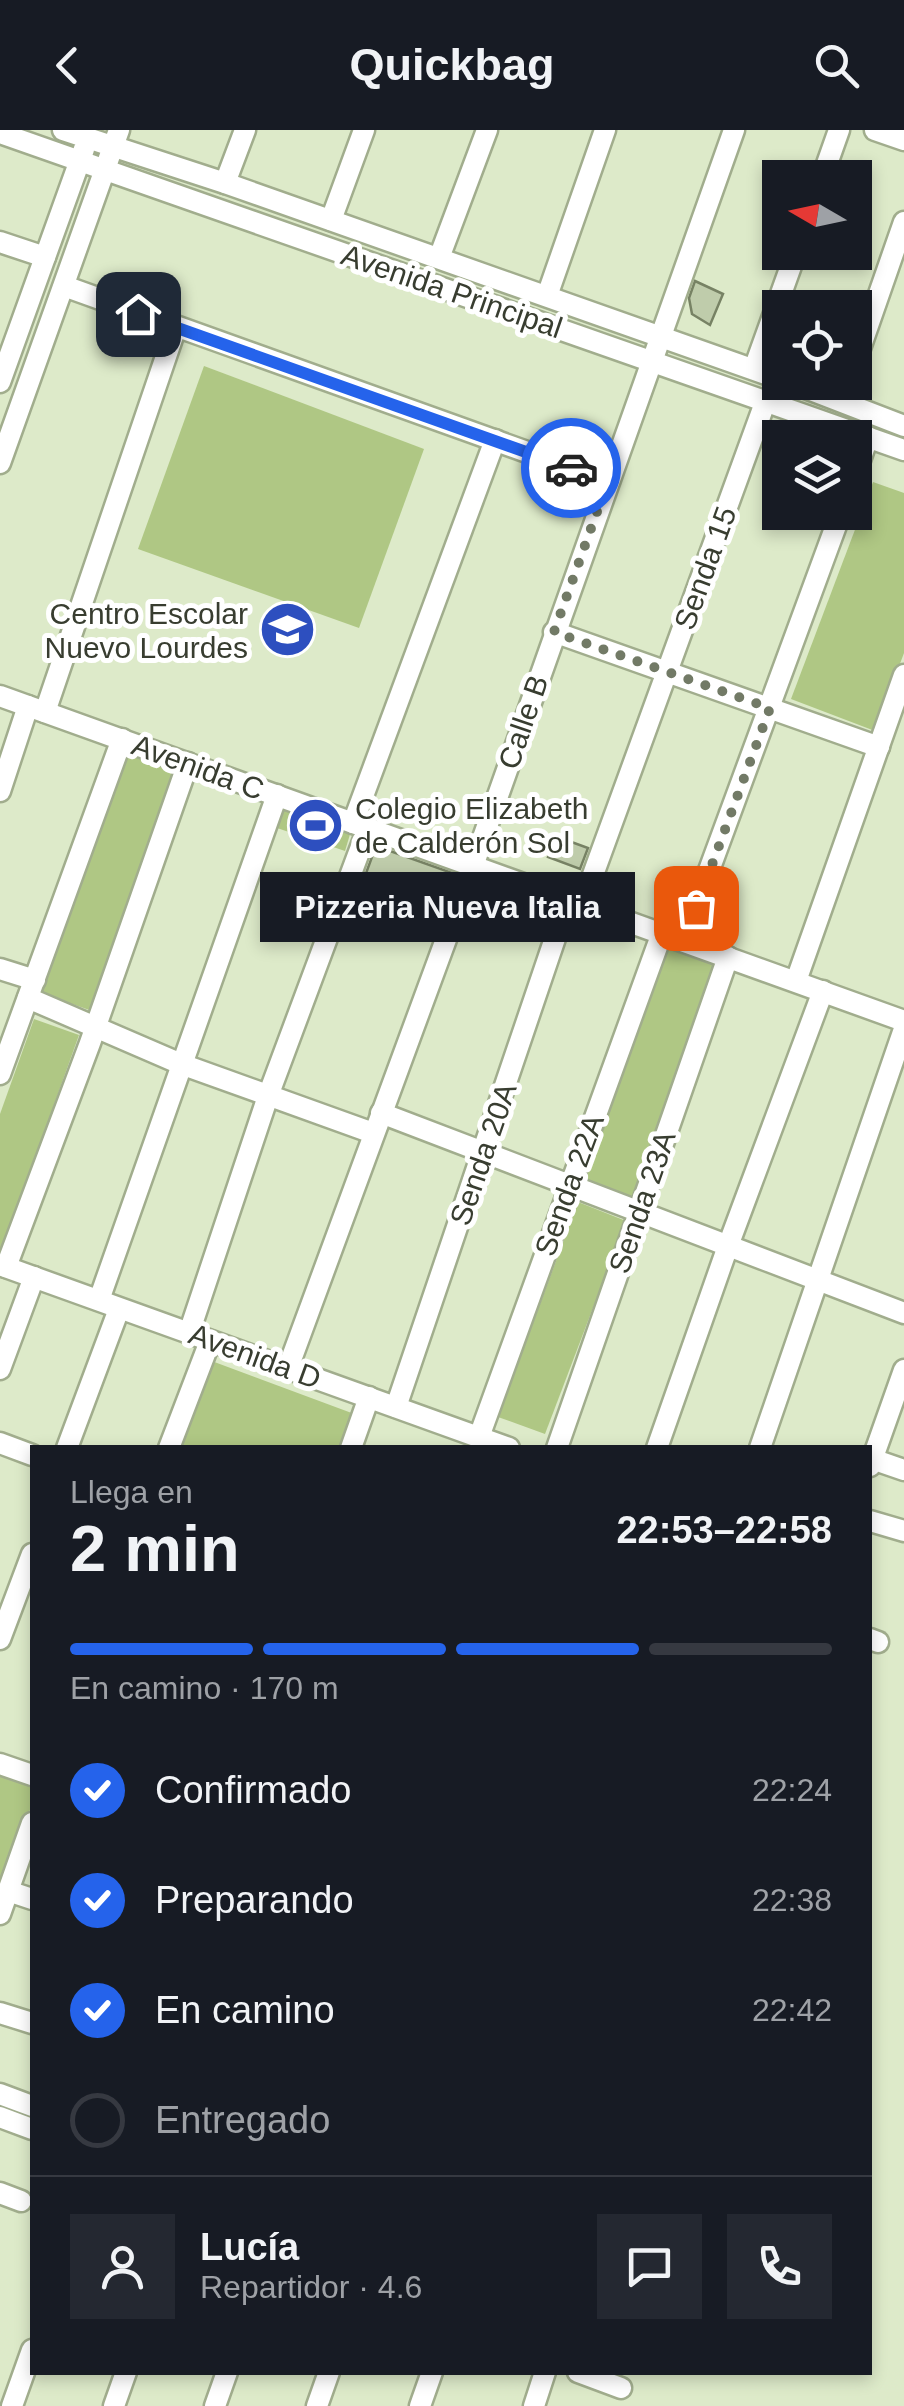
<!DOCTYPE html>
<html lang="es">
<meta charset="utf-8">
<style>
:root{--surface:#171b24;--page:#242831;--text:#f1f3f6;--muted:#9ea1a6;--line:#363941;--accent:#2563eb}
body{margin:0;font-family:Helvetica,sans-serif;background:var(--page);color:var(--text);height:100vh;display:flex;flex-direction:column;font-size:38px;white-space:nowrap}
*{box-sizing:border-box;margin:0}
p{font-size:32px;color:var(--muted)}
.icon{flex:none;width:55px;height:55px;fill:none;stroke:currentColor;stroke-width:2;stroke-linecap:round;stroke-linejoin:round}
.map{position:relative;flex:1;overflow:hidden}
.drawer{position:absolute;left:30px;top:1315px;width:842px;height:930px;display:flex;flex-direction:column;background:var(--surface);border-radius:0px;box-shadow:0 5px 15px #0003}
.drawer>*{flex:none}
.needle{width:65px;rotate:279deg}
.tools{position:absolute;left:762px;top:30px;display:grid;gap:20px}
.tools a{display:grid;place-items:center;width:110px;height:110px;border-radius:0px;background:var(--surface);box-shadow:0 5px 15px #0003;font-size:50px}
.pin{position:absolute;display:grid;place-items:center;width:85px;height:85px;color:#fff;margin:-42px;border-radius:20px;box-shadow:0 5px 15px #0006}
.courier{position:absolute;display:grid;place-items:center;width:100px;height:100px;margin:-50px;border:8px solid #2563eb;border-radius:50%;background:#fff;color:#222;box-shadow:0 2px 12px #0007}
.bubble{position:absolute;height:70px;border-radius:0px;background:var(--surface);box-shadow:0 5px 15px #0003;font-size:32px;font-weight:800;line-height:70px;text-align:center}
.overview em{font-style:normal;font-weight:800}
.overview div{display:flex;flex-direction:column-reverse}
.overview{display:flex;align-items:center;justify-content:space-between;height:170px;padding:0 40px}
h1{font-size:65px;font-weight:800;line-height:75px}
.bar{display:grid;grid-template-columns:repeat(4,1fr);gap:15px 10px;align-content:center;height:120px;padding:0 40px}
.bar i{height:12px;border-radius:8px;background:var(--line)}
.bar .on{background:var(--accent)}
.bar p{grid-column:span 4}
.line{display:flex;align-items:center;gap:25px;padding:0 40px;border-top:2px solid var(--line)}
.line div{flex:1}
.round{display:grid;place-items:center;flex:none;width:105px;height:105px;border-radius:0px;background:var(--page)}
ol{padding:0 40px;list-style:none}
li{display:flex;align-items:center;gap:30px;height:110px}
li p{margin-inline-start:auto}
li .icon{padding:10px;border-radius:50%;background:var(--accent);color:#fff;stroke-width:4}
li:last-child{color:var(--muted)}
li i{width:55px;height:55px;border:5px solid var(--line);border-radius:50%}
header{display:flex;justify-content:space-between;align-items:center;height:130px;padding:0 40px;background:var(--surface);font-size:45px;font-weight:800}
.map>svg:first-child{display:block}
.green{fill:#afc784}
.building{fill:#bfccab;stroke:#778264;stroke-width:2.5}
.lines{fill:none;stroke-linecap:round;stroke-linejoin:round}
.minor-casing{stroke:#a1ad8d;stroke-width:25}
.minor{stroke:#fff;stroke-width:20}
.done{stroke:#727a66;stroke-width:10;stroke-dasharray:0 18}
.route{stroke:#2563eb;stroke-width:12}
.labels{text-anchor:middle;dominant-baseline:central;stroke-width:10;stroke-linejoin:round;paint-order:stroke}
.street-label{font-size:30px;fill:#383d30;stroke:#fff}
.poi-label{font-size:30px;fill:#383d30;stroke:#fff;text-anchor:end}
</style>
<header><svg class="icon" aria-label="back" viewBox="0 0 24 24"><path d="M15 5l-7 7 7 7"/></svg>Quickbag<svg class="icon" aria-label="search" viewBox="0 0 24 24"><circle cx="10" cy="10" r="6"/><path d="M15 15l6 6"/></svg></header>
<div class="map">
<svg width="904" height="2276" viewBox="0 0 904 2276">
<rect width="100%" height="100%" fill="#ddeac9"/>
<g class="green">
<polygon points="204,236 424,319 359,498 138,419"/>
<polygon points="873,352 904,363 904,523 875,601 791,569"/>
<polygon points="125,617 180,637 95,882 38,862"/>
<polygon points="288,665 354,691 345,721 277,698"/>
<polygon points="668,816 719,834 633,1069 580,1048"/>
<polygon points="34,889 79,905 0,1126 0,984"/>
<polygon points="578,1072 626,1091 545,1304 498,1287"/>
<polygon points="209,1230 357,1285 344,1317 179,1318"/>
<polygon points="0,1643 32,1654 32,1674 0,1764"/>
</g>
<g class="building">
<polygon points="695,151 723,164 710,195 692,184 689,168"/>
<polygon points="555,706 588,718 580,739 548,727"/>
<polygon points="376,716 455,744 438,792 395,775 403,758 365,746"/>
</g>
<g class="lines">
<defs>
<g id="minor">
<polyline points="63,0 225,53 780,249"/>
<polyline points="875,0 904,10"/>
<polyline points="0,3 904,320"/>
<polyline points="822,48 839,0"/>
<polyline points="225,53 245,0"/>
<polyline points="331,90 364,0"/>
<polyline points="0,112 45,127"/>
<polyline points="439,128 487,0"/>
<polyline points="64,156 608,351"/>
<polyline points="547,166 605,0"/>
<polyline points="855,233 904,92"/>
<polyline points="754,239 796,122"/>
<polyline points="0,252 84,19"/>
<polyline points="790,252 904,296"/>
<polyline points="0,333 119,0"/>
<polyline points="855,345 868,307"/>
<polyline points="554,502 879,617"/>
<polyline points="0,566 904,891"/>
<polyline points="45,582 176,197"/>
<polyline points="0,661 28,576"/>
<polyline points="353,693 495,310"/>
<polyline points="582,775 766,270"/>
<polyline points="683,811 841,382"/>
<polyline points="0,839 35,850"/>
<polyline points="796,851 904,545"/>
<polyline points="28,868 181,934 373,1003"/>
<polyline points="0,944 122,609"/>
<polyline points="381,983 904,1183"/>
<polyline points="0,1135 509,1318"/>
<polyline points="6,1137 90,913 188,633"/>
<polyline points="99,1170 277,665"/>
<polyline points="189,1203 268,966 368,698"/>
<polyline points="288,1238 473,736 734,0"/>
<polyline points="0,1239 34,1147"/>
<polyline points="396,1277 568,770"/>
<polyline points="479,1307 662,803"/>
<polyline points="0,1313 32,1325"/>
<polyline points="67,1318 119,1179"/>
<polyline points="169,1318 210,1211"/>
<polyline points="351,1318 369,1267"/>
<polyline points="557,1318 728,827"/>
<polyline points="657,1318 728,1116 823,861"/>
<polyline points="760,1318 904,899"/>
<polyline points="872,1329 904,1340"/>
<polyline points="870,1336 904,1240"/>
<polyline points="870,1391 904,1401"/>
<polyline points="0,1509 32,1424"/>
<polyline points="870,1509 878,1512"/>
<polyline points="0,1634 32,1645"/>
<polyline points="8,1761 32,1769"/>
<polyline points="0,1784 32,1693"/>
<polyline points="0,1883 32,1893"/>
<polyline points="0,1964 32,1976"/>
<polyline points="0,1987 32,1999"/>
<polyline points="0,2063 21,2071"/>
<polyline points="578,2242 621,2258"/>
<polyline points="12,2276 32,2220"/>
<polyline points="114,2276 126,2242"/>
<polyline points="215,2276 227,2242"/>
<polyline points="317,2276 329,2242"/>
<polyline points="420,2276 432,2242"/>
<polyline points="534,2276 545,2242"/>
</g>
</defs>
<use href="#minor" class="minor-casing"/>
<use href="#minor" class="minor"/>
</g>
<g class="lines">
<polyline class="done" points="571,338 608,351 554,502 770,578 696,778"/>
<polyline class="route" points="138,184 571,338"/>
</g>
<defs>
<symbol id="school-disc" viewBox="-11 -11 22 22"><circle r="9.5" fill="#2d4fbf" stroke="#fff"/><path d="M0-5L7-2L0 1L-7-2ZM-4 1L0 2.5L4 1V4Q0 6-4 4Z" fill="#fff"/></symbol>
<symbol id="stadium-disc" viewBox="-11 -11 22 22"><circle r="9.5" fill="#2d4fbf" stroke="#fff"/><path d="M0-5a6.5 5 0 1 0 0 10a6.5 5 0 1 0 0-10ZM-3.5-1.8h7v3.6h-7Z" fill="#fff"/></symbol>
</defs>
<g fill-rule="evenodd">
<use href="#school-disc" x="256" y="468" width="63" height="63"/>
<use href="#stadium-disc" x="284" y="664" width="63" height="63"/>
</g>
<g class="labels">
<g class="street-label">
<text transform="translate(452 161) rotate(19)">Avenida Principal</text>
<text transform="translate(705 438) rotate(-70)">Senda 15</text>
<text transform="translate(523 592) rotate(-71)">Calle B</text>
<text transform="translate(198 637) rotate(20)">Avenida C</text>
<text transform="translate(483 1024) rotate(-71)">Senda 20A</text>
<text transform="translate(569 1055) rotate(-70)">Senda 22A</text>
<text transform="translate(642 1072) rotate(-71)">Senda 23A</text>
<text transform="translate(255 1226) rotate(20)">Avenida D</text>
</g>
<g class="poi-label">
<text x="248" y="483">Centro Escolar<tspan x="248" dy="34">Nuevo Lourdes</tspan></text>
<text x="355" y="678" text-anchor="start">Colegio Elizabeth<tspan x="355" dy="34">de Calderón Sol</tspan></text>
</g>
</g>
</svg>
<div class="tools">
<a><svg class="needle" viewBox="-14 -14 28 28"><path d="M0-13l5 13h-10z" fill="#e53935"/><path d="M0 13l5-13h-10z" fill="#9ea1a6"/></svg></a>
<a><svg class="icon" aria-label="locate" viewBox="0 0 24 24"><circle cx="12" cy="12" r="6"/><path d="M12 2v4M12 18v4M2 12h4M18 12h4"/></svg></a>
<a><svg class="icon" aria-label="layers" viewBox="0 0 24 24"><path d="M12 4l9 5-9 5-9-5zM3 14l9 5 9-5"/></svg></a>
</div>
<div class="pin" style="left:696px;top:778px;background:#ea580c"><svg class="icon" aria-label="bag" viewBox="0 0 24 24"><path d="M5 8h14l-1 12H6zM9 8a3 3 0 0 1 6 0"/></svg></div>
<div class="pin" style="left:138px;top:184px;background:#1f2937"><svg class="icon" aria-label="home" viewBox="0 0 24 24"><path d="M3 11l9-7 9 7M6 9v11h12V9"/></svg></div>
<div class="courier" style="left:571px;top:338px"><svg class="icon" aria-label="car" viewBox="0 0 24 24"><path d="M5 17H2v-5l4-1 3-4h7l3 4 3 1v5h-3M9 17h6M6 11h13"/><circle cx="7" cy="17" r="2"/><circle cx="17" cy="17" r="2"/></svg></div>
<div class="bubble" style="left:260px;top:742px;width:375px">Pizzeria Nueva Italia</div>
<section class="drawer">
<div class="overview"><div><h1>2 min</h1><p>Llega en</p></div><em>22:53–22:58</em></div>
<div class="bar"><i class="on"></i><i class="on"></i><i class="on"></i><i></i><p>En camino · 170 m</p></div>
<ol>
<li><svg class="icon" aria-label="check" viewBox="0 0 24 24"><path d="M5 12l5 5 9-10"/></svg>Confirmado<p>22:24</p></li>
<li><svg class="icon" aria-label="check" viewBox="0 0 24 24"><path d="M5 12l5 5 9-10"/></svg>Preparando<p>22:38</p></li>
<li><svg class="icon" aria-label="check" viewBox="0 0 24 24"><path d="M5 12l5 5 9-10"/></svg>En camino<p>22:42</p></li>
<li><i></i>Entregado</li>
</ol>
<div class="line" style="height:180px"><a class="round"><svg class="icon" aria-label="person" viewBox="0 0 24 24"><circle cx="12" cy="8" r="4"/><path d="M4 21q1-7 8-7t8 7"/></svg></a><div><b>Lucía</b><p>Repartidor · 4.6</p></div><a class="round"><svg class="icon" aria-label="chat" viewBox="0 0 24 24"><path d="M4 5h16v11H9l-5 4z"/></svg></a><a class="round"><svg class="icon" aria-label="phone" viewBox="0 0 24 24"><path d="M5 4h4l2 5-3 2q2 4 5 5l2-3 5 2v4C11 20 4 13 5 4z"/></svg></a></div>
</section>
</div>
